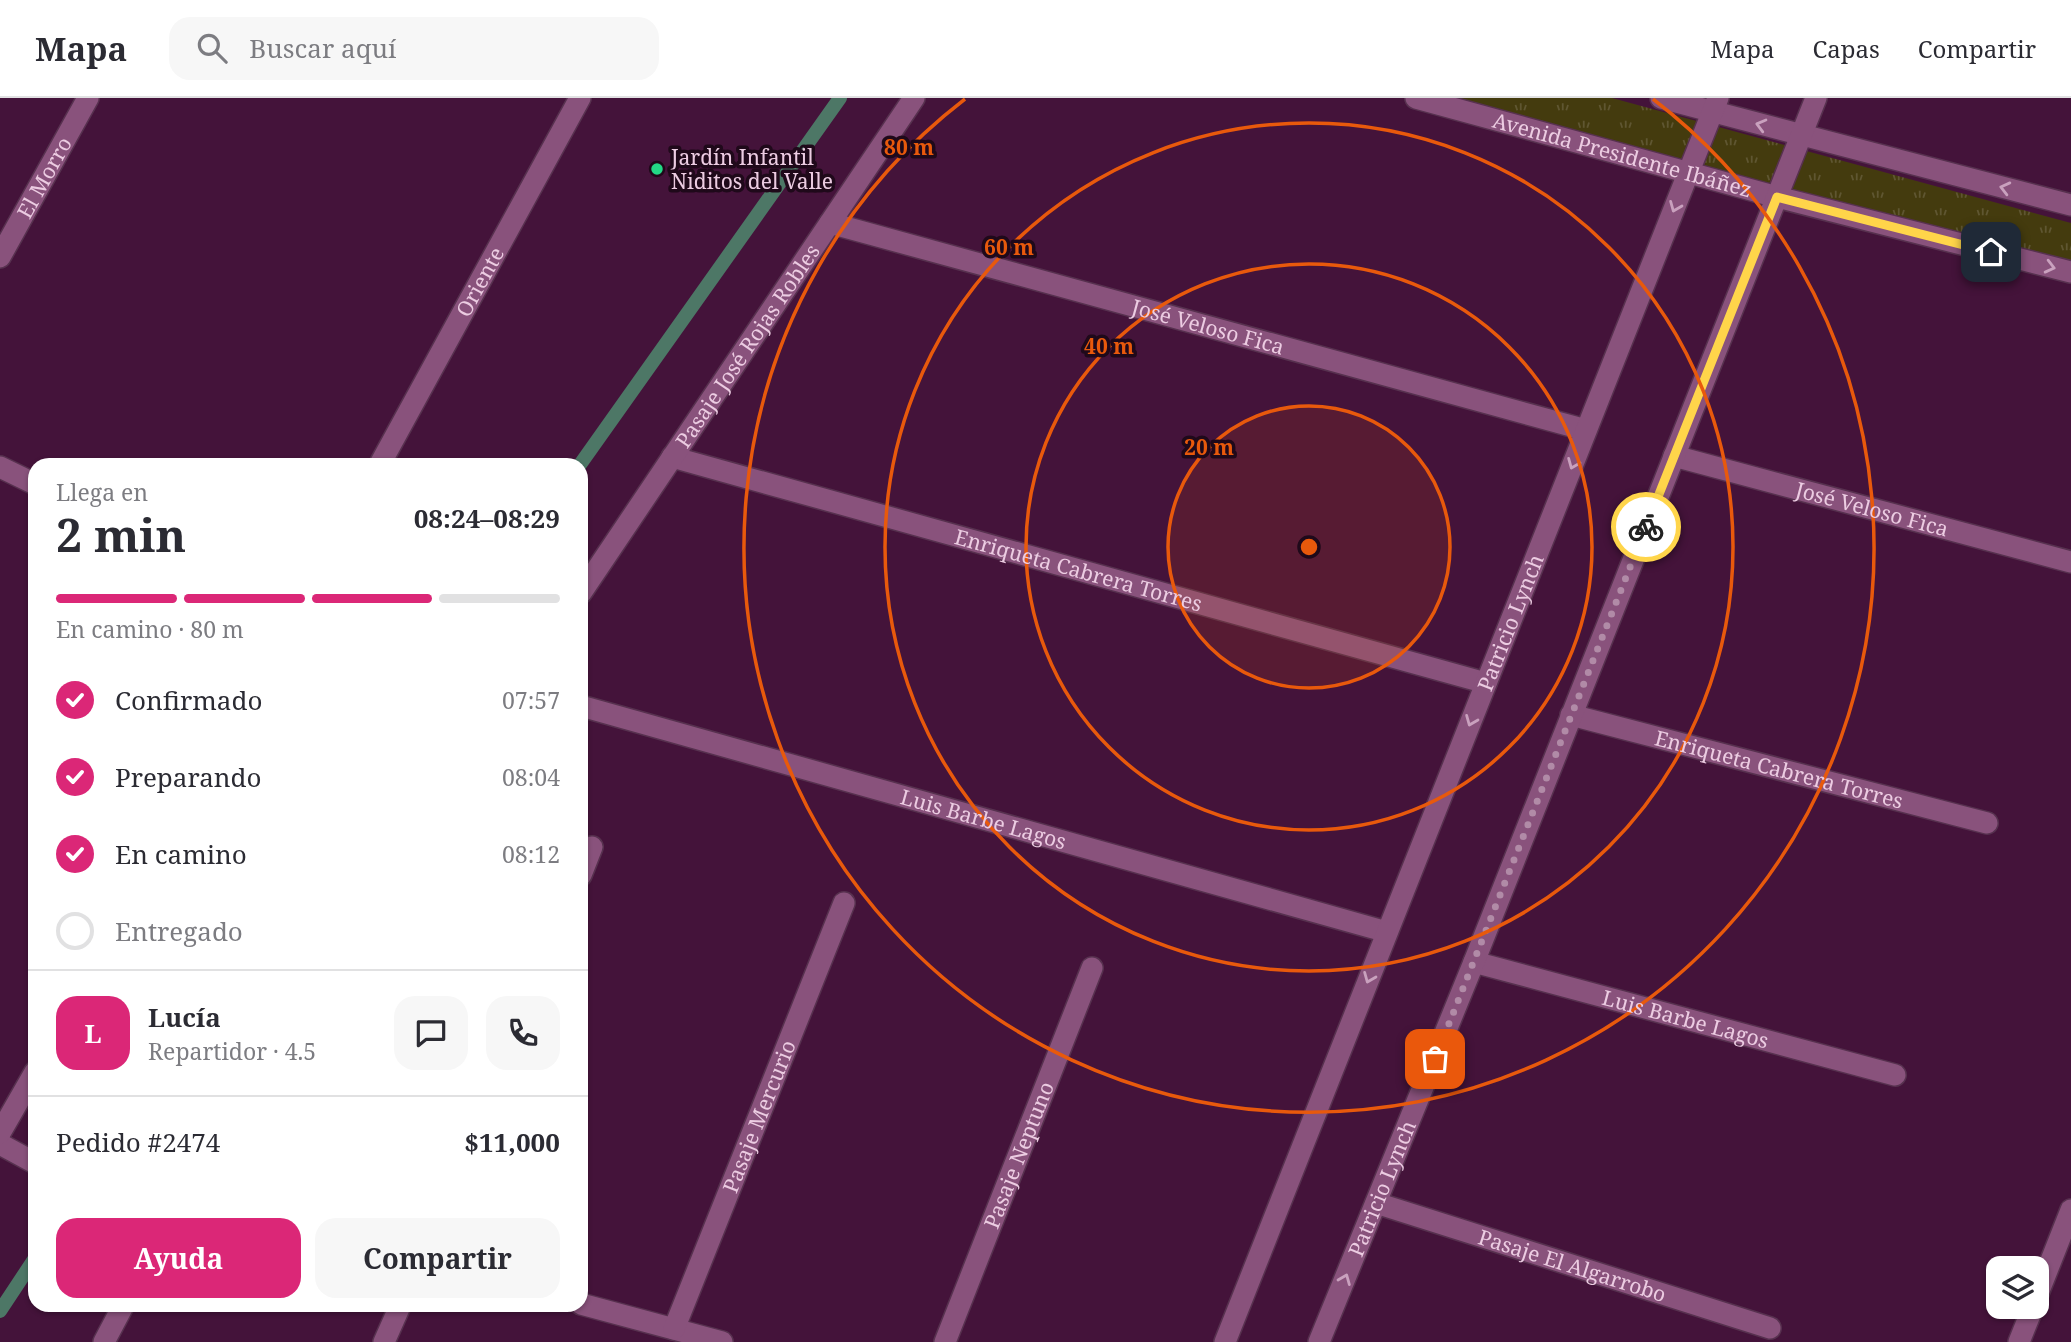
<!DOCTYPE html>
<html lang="es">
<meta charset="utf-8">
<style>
:root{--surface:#fff;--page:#f7f7f7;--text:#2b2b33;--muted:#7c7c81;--line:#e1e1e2;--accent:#db2777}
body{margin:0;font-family:"Noto Serif",serif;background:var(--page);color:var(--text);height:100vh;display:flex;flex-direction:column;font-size:26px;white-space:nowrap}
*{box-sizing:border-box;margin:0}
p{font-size:23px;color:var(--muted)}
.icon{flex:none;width:38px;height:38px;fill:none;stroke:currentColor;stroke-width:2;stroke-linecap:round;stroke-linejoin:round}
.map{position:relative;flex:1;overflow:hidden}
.sheet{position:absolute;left:28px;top:360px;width:560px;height:854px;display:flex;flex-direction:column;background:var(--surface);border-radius:21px;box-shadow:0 2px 5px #0004}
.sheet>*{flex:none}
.fabs{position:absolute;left:1986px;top:1158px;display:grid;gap:14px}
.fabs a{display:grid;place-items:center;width:63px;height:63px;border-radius:14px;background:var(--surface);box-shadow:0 2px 5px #0004;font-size:35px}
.pin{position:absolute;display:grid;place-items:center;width:60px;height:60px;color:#fff;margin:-30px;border-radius:14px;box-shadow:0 4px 10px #0006}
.courier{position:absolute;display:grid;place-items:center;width:70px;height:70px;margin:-35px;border:5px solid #ffd54a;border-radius:50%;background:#fff;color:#222;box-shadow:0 2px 9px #0007}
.headline em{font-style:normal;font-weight:700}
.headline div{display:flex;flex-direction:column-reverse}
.headline{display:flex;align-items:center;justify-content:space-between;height:119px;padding:0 28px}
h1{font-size:46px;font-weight:700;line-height:52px}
.bar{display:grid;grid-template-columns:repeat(4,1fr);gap:10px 7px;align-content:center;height:84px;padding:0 28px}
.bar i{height:9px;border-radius:5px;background:var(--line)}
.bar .active{background:var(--accent)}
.bar p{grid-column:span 4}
.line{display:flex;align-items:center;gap:18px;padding:0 28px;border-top:2px solid var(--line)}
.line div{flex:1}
.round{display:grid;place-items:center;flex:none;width:74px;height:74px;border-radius:21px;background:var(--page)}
ol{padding:0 28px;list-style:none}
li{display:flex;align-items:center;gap:21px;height:77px}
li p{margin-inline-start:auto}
li .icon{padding:7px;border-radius:50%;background:var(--accent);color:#fff;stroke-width:4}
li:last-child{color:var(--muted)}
li i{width:38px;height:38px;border:4px solid var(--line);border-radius:50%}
.action{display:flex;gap:14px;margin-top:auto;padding:14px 28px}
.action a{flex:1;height:80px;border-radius:21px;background:var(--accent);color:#fff;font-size:28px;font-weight:700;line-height:80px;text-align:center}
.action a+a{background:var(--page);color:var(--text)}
header{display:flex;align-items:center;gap:42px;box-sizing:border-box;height:98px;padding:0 35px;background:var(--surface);border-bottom:2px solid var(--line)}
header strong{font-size:33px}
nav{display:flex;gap:38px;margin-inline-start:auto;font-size:24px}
.search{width:490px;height:63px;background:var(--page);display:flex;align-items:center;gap:18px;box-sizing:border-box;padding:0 24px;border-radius:21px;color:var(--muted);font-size:26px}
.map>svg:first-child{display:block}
.grass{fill:url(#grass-tufts)}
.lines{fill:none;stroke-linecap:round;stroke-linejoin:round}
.stream{stroke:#4d7766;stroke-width:14}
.street-casing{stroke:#57314f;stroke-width:24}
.secondary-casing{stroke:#57314f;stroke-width:24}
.street{stroke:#89527c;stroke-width:21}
.secondary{stroke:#89527c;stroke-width:21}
.oneway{stroke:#c9a1be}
.done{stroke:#b18ba7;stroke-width:7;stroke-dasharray:0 12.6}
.route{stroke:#ffd54a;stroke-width:9}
.ring{fill:none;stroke:#e8590c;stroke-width:3.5}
.poi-dot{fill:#23d886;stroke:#1f091a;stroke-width:2.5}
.labels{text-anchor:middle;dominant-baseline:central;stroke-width:7;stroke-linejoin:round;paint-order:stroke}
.street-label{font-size:21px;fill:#eccce2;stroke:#1f091a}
.poi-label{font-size:21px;fill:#eccce2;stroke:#1f091a;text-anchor:start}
.centre{fill:#e8590c;stroke:#1f091a;stroke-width:3.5}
.ring-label{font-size:21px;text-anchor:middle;font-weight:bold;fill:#e8590c;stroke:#1f091a;stroke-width:7;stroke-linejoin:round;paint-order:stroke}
</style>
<header>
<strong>Mapa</strong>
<div class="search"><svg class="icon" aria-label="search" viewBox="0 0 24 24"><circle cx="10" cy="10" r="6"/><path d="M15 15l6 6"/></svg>Buscar aquí</div>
<nav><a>Mapa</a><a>Capas</a><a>Compartir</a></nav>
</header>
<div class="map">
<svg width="2071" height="1244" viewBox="0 0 2071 1244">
<defs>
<pattern id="grass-tufts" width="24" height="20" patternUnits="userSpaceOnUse" patternTransform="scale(1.75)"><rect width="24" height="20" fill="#443b0e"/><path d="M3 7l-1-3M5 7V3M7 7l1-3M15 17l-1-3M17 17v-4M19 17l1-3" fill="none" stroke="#5f5631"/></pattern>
</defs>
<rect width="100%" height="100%" fill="#44133a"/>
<polygon class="grass" points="1424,0 1612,0 2071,125 2071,174"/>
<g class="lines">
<g class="stream">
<polyline points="579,368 840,0"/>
<polyline points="0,1213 35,1160"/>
</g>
<defs>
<g id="street">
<path id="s1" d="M1416,0L1777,99L2071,174"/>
<polyline points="1661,0 2071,107"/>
<path id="s2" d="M830,125L1586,332"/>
<path id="s3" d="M0,159L88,0"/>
<path id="s4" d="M1674,358L2071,464"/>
<path id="s5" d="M672,359L1486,585"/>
<polyline points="0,369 35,386"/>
<path id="s6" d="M581,495L914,0"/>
<path id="s7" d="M581,608L1387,834"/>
<path id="s8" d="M1571,617L1987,725"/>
<polyline points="581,777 592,749"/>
<path id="s9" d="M1474,864L1895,977"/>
<polyline points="0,1046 35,1065"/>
<path id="s10" d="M1376,1105L1770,1230"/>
<polyline points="2037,1198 2071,1112"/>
<polyline points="581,1206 722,1244"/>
<path id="s11" d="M674,1231L844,805"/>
<polyline points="104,1244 123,1208"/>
<polyline points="384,1244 400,1208"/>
<path id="s12" d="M945,1244L1092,870"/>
<path id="s13" d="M1225,1244L1718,0"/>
<path id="s14" d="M1319,1244L1474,864L1816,0"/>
<polyline points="2019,1244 2033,1209"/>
</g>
<g id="secondary">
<path id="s15" d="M379,368L580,0"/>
<polyline points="0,1035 35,974"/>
</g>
</defs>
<use href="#street" class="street-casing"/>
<use href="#secondary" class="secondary-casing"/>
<use href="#street" class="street"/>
<use href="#secondary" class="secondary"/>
</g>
<defs><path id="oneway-chevron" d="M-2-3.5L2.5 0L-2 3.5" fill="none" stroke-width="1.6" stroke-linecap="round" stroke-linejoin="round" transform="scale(1.75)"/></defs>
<g class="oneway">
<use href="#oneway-chevron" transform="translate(1761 27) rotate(-165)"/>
<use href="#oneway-chevron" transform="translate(2005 90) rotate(-166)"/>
<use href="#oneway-chevron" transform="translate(1675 109) rotate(112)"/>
<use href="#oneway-chevron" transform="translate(2050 169) rotate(14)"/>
<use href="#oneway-chevron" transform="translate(1573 366) rotate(112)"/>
<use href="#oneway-chevron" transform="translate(1471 623) rotate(112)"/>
<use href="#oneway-chevron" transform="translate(1369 880) rotate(112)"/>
<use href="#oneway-chevron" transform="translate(1345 1181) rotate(-68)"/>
</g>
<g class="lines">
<polyline class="done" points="1435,961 1646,429"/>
<polyline class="route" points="1646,429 1777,99 1991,154"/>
</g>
<circle cx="1309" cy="449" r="141" fill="#e8590c" fill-opacity=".12"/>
<g class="ring">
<circle cx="1309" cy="449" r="141"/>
<circle cx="1309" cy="449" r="283"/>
<circle cx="1309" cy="449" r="424"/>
<path d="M1653 1A565 565 0 1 1 965 1"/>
</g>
<circle class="poi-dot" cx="657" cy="71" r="7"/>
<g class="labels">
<g class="street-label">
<text stroke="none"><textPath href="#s1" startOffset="214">Avenida Presidente Ibáñez</textPath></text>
<text stroke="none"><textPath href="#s3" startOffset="91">El Morro</textPath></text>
<text stroke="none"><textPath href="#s15" startOffset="210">Oriente</textPath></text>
<text stroke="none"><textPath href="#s2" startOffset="392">José Veloso Fica</textPath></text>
<text stroke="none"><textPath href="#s6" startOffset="298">Pasaje José Rojas Robles</textPath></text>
<text stroke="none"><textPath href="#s4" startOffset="205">José Veloso Fica</textPath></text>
<text stroke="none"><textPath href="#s5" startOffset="422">Enriqueta Cabrera Torres</textPath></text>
<text stroke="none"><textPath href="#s13" startOffset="774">Patricio Lynch</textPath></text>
<text stroke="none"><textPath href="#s8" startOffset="215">Enriqueta Cabrera Torres</textPath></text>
<text stroke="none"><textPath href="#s7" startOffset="418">Luis Barbe Lagos</textPath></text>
<text stroke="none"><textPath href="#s9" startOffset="219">Luis Barbe Lagos</textPath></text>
<text stroke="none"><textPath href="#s11" startOffset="229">Pasaje Mercurio</textPath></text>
<text stroke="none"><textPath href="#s12" startOffset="201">Pasaje Neptuno</textPath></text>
<text stroke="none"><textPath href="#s14" startOffset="166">Patricio Lynch</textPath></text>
<text stroke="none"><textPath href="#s10" startOffset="206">Pasaje El Algarrobo</textPath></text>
</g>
<g class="poi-label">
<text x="671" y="59">Jardín Infantil<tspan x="671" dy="24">Niditos del Valle</tspan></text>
</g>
</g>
<circle cx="1309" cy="449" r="10" class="centre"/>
<g class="ring-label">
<text x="909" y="57">80 m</text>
<text x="1009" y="157">60 m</text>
<text x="1109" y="256">40 m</text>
<text x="1209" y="357">20 m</text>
</g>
</svg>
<div class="fabs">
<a><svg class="icon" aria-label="layers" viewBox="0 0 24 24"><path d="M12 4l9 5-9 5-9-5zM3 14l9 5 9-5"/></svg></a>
</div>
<div class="pin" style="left:1435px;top:961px;background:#ea580c"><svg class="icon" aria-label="bag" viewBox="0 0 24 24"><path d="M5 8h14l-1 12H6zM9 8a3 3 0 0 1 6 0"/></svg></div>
<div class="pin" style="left:1991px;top:154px;background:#1f2937"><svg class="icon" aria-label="home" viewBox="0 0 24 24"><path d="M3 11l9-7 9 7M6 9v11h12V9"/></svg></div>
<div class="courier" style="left:1646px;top:429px"><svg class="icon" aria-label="bike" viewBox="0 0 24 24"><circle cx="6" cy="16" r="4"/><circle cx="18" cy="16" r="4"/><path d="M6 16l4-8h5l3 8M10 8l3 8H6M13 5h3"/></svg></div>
<section class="sheet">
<div class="headline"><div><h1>2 min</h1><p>Llega en</p></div><em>08:24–08:29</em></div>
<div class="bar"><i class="active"></i><i class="active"></i><i class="active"></i><i></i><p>En camino · 80 m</p></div>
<ol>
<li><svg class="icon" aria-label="check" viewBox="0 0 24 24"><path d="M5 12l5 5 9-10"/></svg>Confirmado<p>07:57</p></li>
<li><svg class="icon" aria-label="check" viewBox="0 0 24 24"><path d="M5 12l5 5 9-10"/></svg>Preparando<p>08:04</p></li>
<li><svg class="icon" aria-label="check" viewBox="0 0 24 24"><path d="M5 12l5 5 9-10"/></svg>En camino<p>08:12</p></li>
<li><i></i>Entregado</li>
</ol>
<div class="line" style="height:126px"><b class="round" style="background:var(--accent);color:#fff">L</b><div><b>Lucía</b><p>Repartidor · 4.5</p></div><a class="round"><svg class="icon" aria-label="chat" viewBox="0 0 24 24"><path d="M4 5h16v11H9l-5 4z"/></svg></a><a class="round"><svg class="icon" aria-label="phone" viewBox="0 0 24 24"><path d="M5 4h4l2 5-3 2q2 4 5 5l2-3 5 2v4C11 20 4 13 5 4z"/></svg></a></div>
<div class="line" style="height:91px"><div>Pedido #2474</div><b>$11,000</b></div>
<div class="action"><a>Ayuda</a><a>Compartir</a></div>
</section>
</div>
